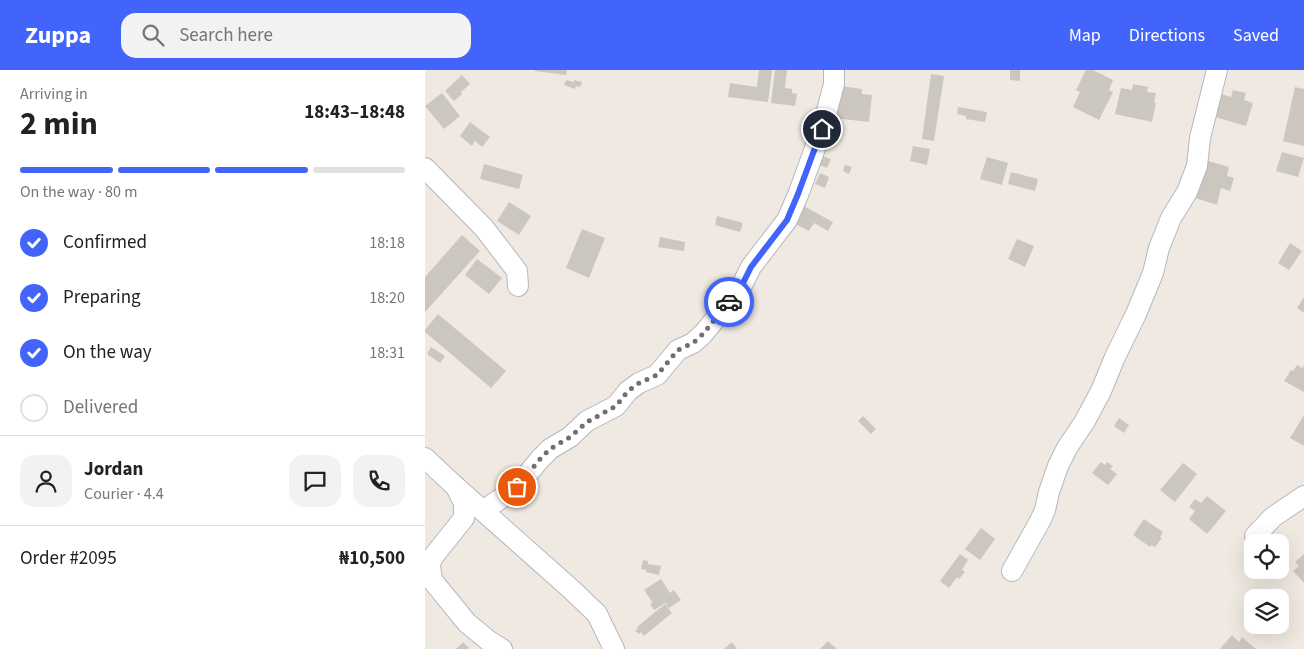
<!DOCTYPE html>
<meta charset="utf-8">
<style>
:root{--surface:#fff;--page:#f2f2f2;--text:#222;--muted:#767676;--line:#e0e0e0;--accent:#4264fb}
body{margin:0;font-family:"Source Sans 3",sans-serif;background:var(--page);color:var(--text);height:100vh;display:flex;flex-direction:column;font-size:19px;white-space:nowrap}
*{box-sizing:border-box;margin:0}
p{font-size:16px;color:var(--muted)}
.icon{flex:none;width:28px;height:28px;fill:none;stroke:currentColor;stroke-width:2;stroke-linecap:round;stroke-linejoin:round}
.map{position:relative;flex:1;overflow:hidden}
.sheet{display:flex;flex-direction:column;background:var(--surface);width:425px}
.sheet>*{flex:none}
.tools{position:absolute;left:819px;top:464px;display:grid;gap:10px}
.tools a{display:grid;place-items:center;width:45px;height:45px;border-radius:10px;background:var(--surface);box-shadow:0 5px 20px #0002;font-size:25px}
.pin{position:absolute;display:grid;place-items:center;width:42px;height:42px;color:#fff;margin:-21px;border:2px solid #fff;border-radius:50%;box-shadow:0 1px 5px #0007}
.courier{position:absolute;display:grid;place-items:center;width:50px;height:50px;margin:-25px;border:4px solid #4264fb;border-radius:50%;background:#fff;color:#222;box-shadow:0 1px 6px #0007}
.summary em{font-style:normal;font-weight:700}
.summary div{display:flex;flex-direction:column-reverse}
.summary{display:flex;align-items:center;justify-content:space-between;height:85px;padding:0 20px}
h1{font-size:32px;font-weight:700;line-height:38px}
.bar{display:grid;grid-template-columns:repeat(4,1fr);gap:8px 5px;align-content:center;height:60px;padding:0 20px}
.bar i{height:6px;border-radius:4px;background:var(--line)}
.bar .active{background:var(--accent)}
.bar p{grid-column:span 4}
.line{display:flex;align-items:center;gap:12px;padding:0 20px;border-top:1px solid var(--line)}
.line div{flex:1}
.round{display:grid;place-items:center;flex:none;width:52px;height:52px;border-radius:15px;background:var(--page)}
ol{padding:0 20px;list-style:none}
li{display:flex;align-items:center;gap:15px;height:55px}
li p{margin-inline-start:auto}
li .icon{padding:5px;border-radius:50%;background:var(--accent);color:#fff;stroke-width:4}
li:last-child{color:var(--muted)}
li i{width:28px;height:28px;border:2px solid var(--line);border-radius:50%}
header{display:flex;align-items:center;gap:30px;box-sizing:border-box;height:70px;padding:0 25px;background:var(--accent);color:#fff}
header strong{font-size:24px}
nav{display:flex;gap:28px;margin-inline-start:auto;font-size:18px}
.search{width:350px;height:45px;background:var(--page);display:flex;align-items:center;gap:12px;box-sizing:border-box;padding:0 18px;border-radius:15px;color:var(--muted);font-size:19px}
main{display:flex;flex:1;min-height:0}
.map>svg:first-child{display:block}
.building{fill:#cbc7bf}
.lines{fill:none;stroke-linecap:round;stroke-linejoin:round}
.minor-casing{stroke:#b4b7c1;stroke-width:22}
.minor{stroke:#fff;stroke-width:20}
.done{stroke:#726f6d;stroke-width:5;stroke-dasharray:0 9}
.route{stroke:#4264fb;stroke-width:6}
</style>
<header>
<strong>Zuppa</strong>
<div class="search"><svg class="icon" aria-label="search" viewBox="0 0 24 24"><circle cx="10" cy="10" r="6"/><path d="M15 15l6 6"/></svg>Search here</div>
<nav><a>Map</a><a>Directions</a><a>Saved</a></nav>
</header>
<main>
<section class="sheet">
<div class="summary"><div><h1>2 min</h1><p>Arriving in</p></div><em>18:43–18:48</em></div>
<div class="bar"><i class="active"></i><i class="active"></i><i class="active"></i><i></i><p>On the way · 80 m</p></div>
<ol>
<li><svg class="icon" aria-label="check" viewBox="0 0 24 24"><path d="M5 12l5 5 9-10"/></svg>Confirmed<p>18:18</p></li>
<li><svg class="icon" aria-label="check" viewBox="0 0 24 24"><path d="M5 12l5 5 9-10"/></svg>Preparing<p>18:20</p></li>
<li><svg class="icon" aria-label="check" viewBox="0 0 24 24"><path d="M5 12l5 5 9-10"/></svg>On the way<p>18:31</p></li>
<li><i></i>Delivered</li>
</ol>
<div class="line" style="height:90px"><a class="round"><svg class="icon" aria-label="person" viewBox="0 0 24 24"><circle cx="12" cy="8" r="4"/><path d="M4 21q1-7 8-7t8 7"/></svg></a><div><b>Jordan</b><p>Courier · 4.4</p></div><a class="round"><svg class="icon" aria-label="chat" viewBox="0 0 24 24"><path d="M4 5h16v11H9l-5 4z"/></svg></a><a class="round"><svg class="icon" aria-label="phone" viewBox="0 0 24 24"><path d="M5 4h4l2 5-3 2q2 4 5 5l2-3 5 2v4C11 20 4 13 5 4z"/></svg></a></div>
<div class="line" style="height:65px"><div>Order #2095</div><b>₦10,500</b></div>
</section>
<div class="map">
<svg width="879" height="579" viewBox="0 0 879 579">
<rect width="100%" height="100%" fill="#efe9e1"/>
<g class="building">
<polygon points="110,0 142,0 141,5 110,1"/>
<polygon points="334,0 347,0 343,32 303,27 305,13 332,17"/>
<polygon points="350,0 362,0 360,18 367,19 367,23 372,24 370,36 346,33"/>
<polygon points="585,0 595,0 595,11 585,10"/>
<polygon points="661,0 668,0 688,10 684,20 688,22 674,50 648,37 655,22 651,20"/>
<polygon points="506,4 519,6 509,71 497,69"/>
<polygon points="37,5 45,14 36,22 37,24 29,31 20,21"/>
<polygon points="141,10 149,12 149,10 157,12 155,17 151,16 150,19 139,15"/>
<polygon points="708,14 723,17 722,22 731,23 729,33 731,33 727,52 690,44 696,18 707,20"/>
<polygon points="416,16 437,19 437,24 447,25 444,52 409,48"/>
<polygon points="870,17 879,19 879,76 858,71"/>
<polygon points="808,20 821,23 819,30 828,33 821,56 790,47 796,24 806,27"/>
<polygon points="17,23 35,46 19,59 0,36"/>
<polygon points="533,37 562,42 560,52 541,49 541,46 532,44"/>
<polygon points="45,52 65,67 57,77 50,71 47,76 35,66"/>
<polygon points="488,76 505,79 502,95 485,91"/>
<polygon points="857,82 879,88 873,107 851,101"/>
<polygon points="398,86 406,89 402,98 394,95"/>
<polygon points="562,87 583,93 577,115 555,109"/>
<polygon points="780,90 804,97 802,106 809,108 805,121 796,118 792,135 770,128"/>
<polygon points="59,94 98,105 94,119 55,109"/>
<polygon points="420,95 427,97 424,104 418,101"/>
<polygon points="586,102 613,109 610,121 583,114"/>
<polygon points="395,103 404,107 400,118 390,114"/>
<polygon points="84,132 106,146 94,165 72,151"/>
<polygon points="375,134 408,152 403,161 389,153 384,161 365,151"/>
<polygon points="292,146 318,153 315,162 290,155"/>
<polygon points="157,159 180,168 164,208 141,198"/>
<polygon points="37,165 55,181 0,242 0,207"/>
<polygon points="235,167 260,172 259,181 233,177"/>
<polygon points="592,169 609,176 600,197 583,189"/>
<polygon points="865,173 877,181 864,200 853,193"/>
<polygon points="52,189 77,208 64,224 40,205"/>
<polygon points="879,227 879,243 872,238"/>
<polygon points="13,244 81,301 66,318 0,262 0,260"/>
<polygon points="6,277 20,286 15,293 2,284"/>
<polygon points="872,295 877,298 879,295 879,322 859,311 866,300 868,301"/>
<polygon points="879,345 879,376 865,368"/>
<polygon points="438,346 451,359 446,364 433,351"/>
<polygon points="694,348 704,355 699,363 689,356"/>
<polygon points="676,392 680,395 682,392 688,396 685,399 692,404 683,415 667,403"/>
<polygon points="758,393 772,404 750,432 735,420"/>
<polygon points="782,426 801,441 782,464 764,449 770,441 764,437 770,429 776,433"/>
<polygon points="719,449 738,462 735,467 737,468 730,477 726,475 725,477 708,465"/>
<polygon points="556,458 570,469 555,490 540,479"/>
<polygon points="535,484 543,490 537,500 540,502 534,509 532,507 524,518 515,511"/>
<polygon points="879,484 879,513 868,501 874,496 870,492"/>
<polygon points="218,490 223,491 223,494 236,496 234,505 221,502 221,500 216,499"/>
<polygon points="236,509 245,523 249,520 256,530 244,538 240,533 229,540 225,534 228,533 219,520"/>
<polygon points="240,534 247,543 219,566 216,562 214,564 210,561 213,558 212,557"/>
<polygon points="807,565 814,572 817,567 831,579 795,579"/>
<polygon points="403,571 412,579 395,579"/>
<polygon points="38,572 44,578 43,579 31,579"/>
<polygon points="307,572 312,579 299,579"/>
</g>
<g class="lines">
<defs>
<g id="minor">
<polyline points="0,98 59,158 92,201 93,216"/>
<polyline points="0,388 31,417 147,520 172,544 189,579"/>
<polyline points="31,417 39,433 39,448 7,488 5,495 7,510 42,553 64,571 77,579"/>
<polyline points="58,441 92,417 115,389 125,379 145,367 162,351 191,336 203,321 214,313 232,305 253,280 268,273 278,264 315,219 326,197 362,150 373,125 397,59 409,14 409,0"/>
<polyline points="830,466 848,447 879,426"/>
<polyline points="587,501 615,451 620,440 624,422 633,396 642,378 660,351 676,321 690,287 711,244 728,203 734,178 746,148 762,122 772,96 775,68 792,0"/>
</g>
</defs>
<use href="#minor" class="minor-casing"/>
<use href="#minor" class="minor"/>
</g>
<g class="lines">
<polyline class="done" points="92,417 115,389 125,379 145,367 162,352 191,336 203,321 214,313 232,305 253,280 268,273 278,264 304,232"/>
<polyline class="route" points="304,232 315,219 326,197 362,150 373,124 397,59"/>
</g>
</svg>
<div class="tools">
<a><svg class="icon" aria-label="locate" viewBox="0 0 24 24"><circle cx="12" cy="12" r="6"/><path d="M12 2v4M12 18v4M2 12h4M18 12h4"/></svg></a>
<a><svg class="icon" aria-label="layers" viewBox="0 0 24 24"><path d="M12 4l9 5-9 5-9-5zM3 14l9 5 9-5"/></svg></a>
</div>
<div class="pin" style="left:92px;top:417px;background:#ea580c"><svg class="icon" aria-label="bag" viewBox="0 0 24 24"><path d="M5 8h14l-1 12H6zM9 8a3 3 0 0 1 6 0"/></svg></div>
<div class="pin" style="left:397px;top:59px;background:#1f2937"><svg class="icon" aria-label="home" viewBox="0 0 24 24"><path d="M3 11l9-7 9 7M6 9v11h12V9"/></svg></div>
<div class="courier" style="left:304px;top:232px"><svg class="icon" aria-label="car" viewBox="0 0 24 24"><path d="M5 17H2v-5l4-1 3-4h7l3 4 3 1v5h-3M9 17h6M6 11h13"/><circle cx="7" cy="17" r="2"/><circle cx="17" cy="17" r="2"/></svg></div>
</div>
</main>
